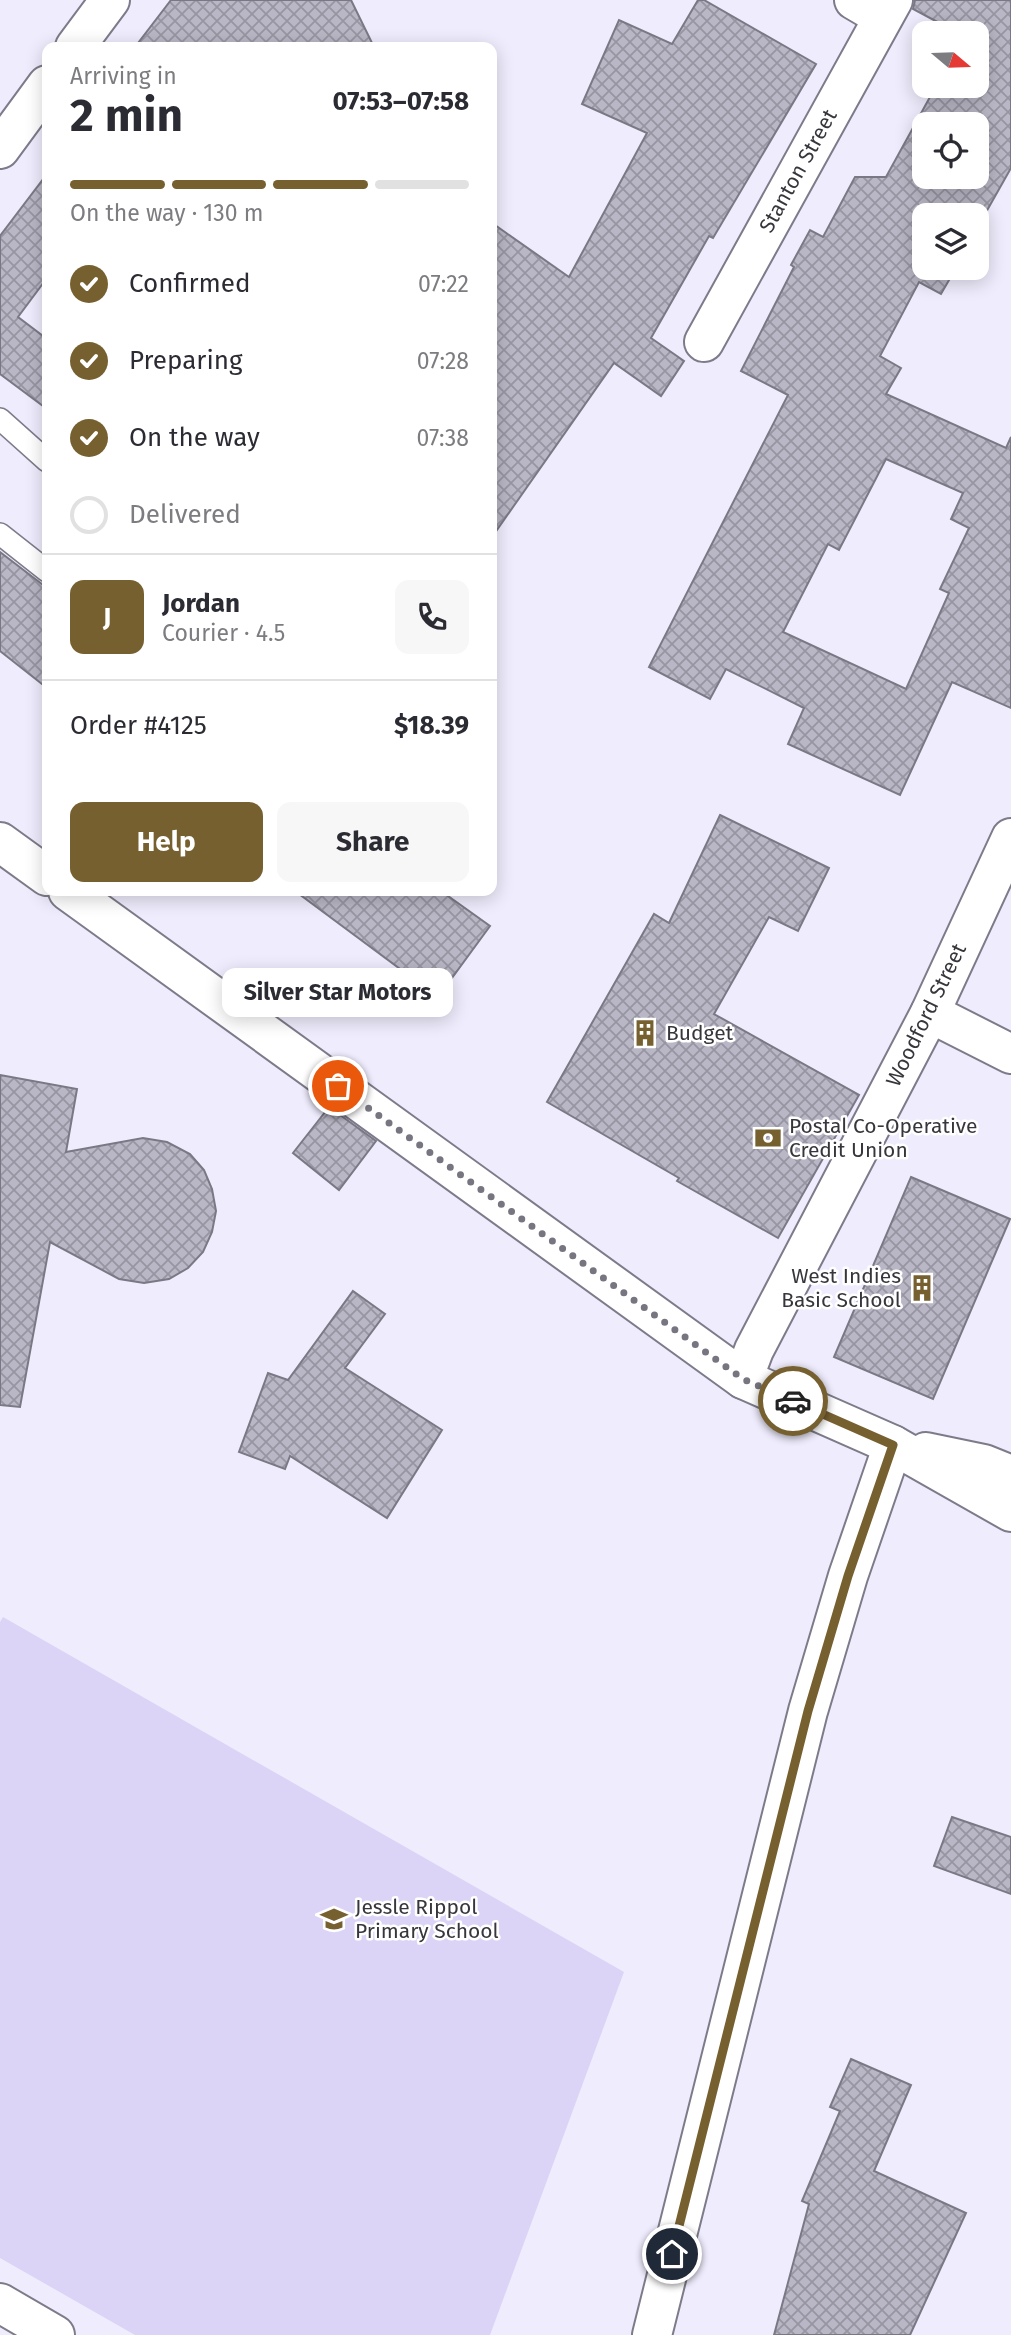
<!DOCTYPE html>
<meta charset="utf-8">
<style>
:root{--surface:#fff;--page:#f7f7f7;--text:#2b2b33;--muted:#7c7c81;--line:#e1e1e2;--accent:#776030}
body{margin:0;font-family:"Fira Sans",sans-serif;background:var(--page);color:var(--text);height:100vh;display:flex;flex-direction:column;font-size:26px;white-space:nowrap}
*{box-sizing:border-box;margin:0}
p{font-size:23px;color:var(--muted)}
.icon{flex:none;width:38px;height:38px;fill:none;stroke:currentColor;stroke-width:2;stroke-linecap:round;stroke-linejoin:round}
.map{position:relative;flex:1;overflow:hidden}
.details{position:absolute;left:42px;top:42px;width:455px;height:854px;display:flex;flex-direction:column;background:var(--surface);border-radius:14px;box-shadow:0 4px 18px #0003}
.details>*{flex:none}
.needle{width:46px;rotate:109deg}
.controls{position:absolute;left:912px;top:21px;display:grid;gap:14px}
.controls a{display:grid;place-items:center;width:77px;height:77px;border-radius:14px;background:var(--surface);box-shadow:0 4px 18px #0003;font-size:35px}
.pin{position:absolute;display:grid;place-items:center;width:60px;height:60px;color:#fff;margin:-30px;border:4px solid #fff;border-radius:50%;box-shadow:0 2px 7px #0007}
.courier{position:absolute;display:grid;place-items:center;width:70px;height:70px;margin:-35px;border:5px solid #776030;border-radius:50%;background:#fff;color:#222;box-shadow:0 2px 9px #0007}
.bubble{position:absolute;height:49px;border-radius:14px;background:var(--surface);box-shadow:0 4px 18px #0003;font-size:23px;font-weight:700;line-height:49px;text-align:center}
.summary em{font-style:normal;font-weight:700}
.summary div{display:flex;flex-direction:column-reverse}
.summary{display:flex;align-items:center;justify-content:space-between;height:119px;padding:0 28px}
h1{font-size:46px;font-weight:700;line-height:52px}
.bar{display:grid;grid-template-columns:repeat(4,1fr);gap:10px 7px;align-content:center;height:84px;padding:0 28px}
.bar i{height:9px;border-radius:5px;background:var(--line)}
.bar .active{background:var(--accent)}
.bar p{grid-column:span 4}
.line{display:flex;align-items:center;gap:18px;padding:0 28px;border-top:2px solid var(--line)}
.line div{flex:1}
.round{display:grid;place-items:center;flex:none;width:74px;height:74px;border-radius:14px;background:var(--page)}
ol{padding:0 28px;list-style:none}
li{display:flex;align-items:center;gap:21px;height:77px}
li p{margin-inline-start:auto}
li .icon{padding:7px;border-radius:50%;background:var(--accent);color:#fff;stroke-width:4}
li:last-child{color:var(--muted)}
li i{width:38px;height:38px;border:4px solid var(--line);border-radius:50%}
.action{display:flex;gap:14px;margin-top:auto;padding:14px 28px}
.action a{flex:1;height:80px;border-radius:14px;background:var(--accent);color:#fff;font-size:28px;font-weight:700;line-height:80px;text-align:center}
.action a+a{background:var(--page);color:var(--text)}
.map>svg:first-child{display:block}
.garden{fill:#dbd4f6}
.building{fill:url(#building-cross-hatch);stroke:#7b7886;stroke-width:2;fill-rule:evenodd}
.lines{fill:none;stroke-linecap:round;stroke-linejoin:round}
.lane-casing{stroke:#7d7b89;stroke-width:24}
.street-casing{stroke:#7d7b89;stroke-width:42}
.secondary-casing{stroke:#7d7b89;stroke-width:42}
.primary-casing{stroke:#7d7b89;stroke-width:42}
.lane{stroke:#fff;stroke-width:21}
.street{stroke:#fff;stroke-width:38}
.secondary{stroke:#fff;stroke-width:38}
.primary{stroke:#fff;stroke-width:38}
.done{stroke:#777680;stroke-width:7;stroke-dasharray:0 12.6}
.route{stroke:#776030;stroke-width:9}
.labels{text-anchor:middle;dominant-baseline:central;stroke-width:5;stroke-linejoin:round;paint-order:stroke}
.street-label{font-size:21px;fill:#37363c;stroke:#fff}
.poi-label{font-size:21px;fill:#37363c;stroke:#fff;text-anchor:start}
</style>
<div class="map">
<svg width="1011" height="2335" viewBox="0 0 1011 2335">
<defs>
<pattern id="building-cross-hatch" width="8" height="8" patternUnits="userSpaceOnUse" patternTransform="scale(1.75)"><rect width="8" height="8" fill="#b9b6c5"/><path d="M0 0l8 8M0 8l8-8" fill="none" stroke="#9795a1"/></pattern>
</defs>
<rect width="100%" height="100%" fill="#efecfd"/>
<polygon class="garden" points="3,1617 624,1972 490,2335 135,2335 0,2258 0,1622"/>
<g class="building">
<polygon points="171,0 351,0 374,47 135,47"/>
<polygon points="698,0 704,0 816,64 713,238 709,236 651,338 684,361 661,396 614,363 492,537 492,223 569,277 647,133 582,104 619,20 672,44"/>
<path d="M915,0H1011V168L976,230V215H924V268H956L941,294L919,282L880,356L901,368L886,394L1006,448L1011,437V708L952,682L900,795L788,744L804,708L726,669L710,699L649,667L788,395L741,371L794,267L791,265L810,230L823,237L855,177H886L936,86H976V33H941L945,26L913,9ZM924,124H976V177H924ZM886,459L963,493L951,519L969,528L940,589L949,593L906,689L783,632L828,544L839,550Z"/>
<polygon points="47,174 47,278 18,317 47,339 47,409 0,374 0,236"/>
<polygon points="0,552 47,588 47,688 0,651"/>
<polygon points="720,815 829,868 798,931 769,917 714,1014 859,1095 778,1238 677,1181 679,1178 547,1102 654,914 669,923"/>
<polygon points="295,891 441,891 490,926 438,997"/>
<polygon points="0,1075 77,1089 66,1152 143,1138 167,1142 190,1154 204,1170 212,1189 216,1211 212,1232 203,1252 188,1268 169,1279 144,1283 119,1279 50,1242 20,1407 0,1405"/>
<polygon points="329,1107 376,1141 339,1190 293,1153"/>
<polygon points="911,1177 1010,1219 933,1399 834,1357"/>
<polygon points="353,1291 385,1314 345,1368 442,1430 387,1518 290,1456 285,1469 239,1452 268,1373 288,1380"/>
<polygon points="952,1817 1011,1837 1011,1894 934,1866"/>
<polygon points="851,2059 911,2085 874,2171 966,2213 910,2335 774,2335 809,2204 802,2201 840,2111 830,2107"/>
</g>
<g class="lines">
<defs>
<g id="lane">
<polyline points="0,419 47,461"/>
<polyline points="0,534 47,571"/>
</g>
<g id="street">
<polyline points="854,0 883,17"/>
<polyline points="75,47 110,0"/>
<polyline points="0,149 47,85"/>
<polyline points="704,342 893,0"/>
<polyline points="930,1013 1011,1054"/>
<polyline points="743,1379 754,1350 930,1013 1011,838"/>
</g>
<g id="secondary">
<polyline points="0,2303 55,2335"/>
<polyline points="652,2335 808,1711 848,1576 893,1445"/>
</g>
<g id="primary">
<polyline points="0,842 47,876"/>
<polyline points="68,891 743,1379 893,1445 1011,1512"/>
<polyline points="926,1452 984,1464 1011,1475"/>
</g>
</defs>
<use href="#lane" class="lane-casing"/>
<use href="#street" class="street-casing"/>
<use href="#secondary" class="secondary-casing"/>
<use href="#primary" class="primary-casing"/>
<use href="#lane" class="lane"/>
<use href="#street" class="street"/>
<use href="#secondary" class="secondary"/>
<use href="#primary" class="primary"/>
</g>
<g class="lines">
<polyline class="done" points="338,1086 743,1379 793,1401"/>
<polyline class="route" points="672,2254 808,1711 848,1576 893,1445 793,1401"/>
</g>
<defs>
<symbol id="building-bare" viewBox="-9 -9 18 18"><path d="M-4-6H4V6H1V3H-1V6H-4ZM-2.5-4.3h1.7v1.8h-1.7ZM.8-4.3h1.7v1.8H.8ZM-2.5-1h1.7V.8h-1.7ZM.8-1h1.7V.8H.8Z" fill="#776030" stroke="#fff" stroke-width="2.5" paint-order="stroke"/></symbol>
<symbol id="bank-bare" viewBox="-9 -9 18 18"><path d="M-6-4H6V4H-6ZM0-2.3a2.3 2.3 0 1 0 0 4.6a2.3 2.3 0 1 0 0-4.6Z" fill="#776030" stroke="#fff" stroke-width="2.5" paint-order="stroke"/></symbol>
<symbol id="school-bare" viewBox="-9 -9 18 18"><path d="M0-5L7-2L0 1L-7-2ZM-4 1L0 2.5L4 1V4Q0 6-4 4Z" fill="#776030" stroke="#fff" stroke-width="2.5" paint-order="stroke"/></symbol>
</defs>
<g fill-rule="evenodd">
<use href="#building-bare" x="626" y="1014" width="38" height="38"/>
<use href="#bank-bare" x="749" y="1119" width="38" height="38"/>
<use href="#building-bare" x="903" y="1269" width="38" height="38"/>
<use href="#school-bare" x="315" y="1900" width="38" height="38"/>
</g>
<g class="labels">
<g class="street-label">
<text transform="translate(798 171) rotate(-61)">Stanton Street</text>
<text transform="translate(926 1015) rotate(-64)">Woodford Street</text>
</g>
<g class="poi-label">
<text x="666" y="1033">Budget</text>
<text x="789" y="1126">Postal Co-Operative<tspan x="789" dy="24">Credit Union</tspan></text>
<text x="901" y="1276" text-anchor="end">West Indies<tspan x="901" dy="24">Basic School</tspan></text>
<text x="355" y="1907">Jessle Rippol<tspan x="355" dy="24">Primary School</tspan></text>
</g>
</g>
</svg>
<div class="controls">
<a><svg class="needle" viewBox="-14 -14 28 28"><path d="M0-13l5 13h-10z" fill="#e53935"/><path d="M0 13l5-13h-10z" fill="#7c7c81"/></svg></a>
<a><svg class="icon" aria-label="locate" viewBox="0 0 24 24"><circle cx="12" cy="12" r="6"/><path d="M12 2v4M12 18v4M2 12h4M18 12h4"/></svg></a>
<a><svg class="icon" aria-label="layers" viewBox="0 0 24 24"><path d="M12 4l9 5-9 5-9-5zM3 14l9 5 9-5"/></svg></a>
</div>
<div class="pin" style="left:338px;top:1086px;background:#ea580c"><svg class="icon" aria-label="bag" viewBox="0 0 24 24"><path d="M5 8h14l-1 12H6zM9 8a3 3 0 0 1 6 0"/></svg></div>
<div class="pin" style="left:672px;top:2254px;background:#1f2937"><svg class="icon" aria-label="home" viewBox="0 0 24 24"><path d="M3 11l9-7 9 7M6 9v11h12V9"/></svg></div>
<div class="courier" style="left:793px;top:1401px"><svg class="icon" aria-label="car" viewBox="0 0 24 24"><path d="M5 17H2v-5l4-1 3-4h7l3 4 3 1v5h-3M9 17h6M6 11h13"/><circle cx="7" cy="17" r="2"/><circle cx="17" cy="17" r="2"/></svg></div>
<div class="bubble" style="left:222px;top:968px;width:231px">Silver Star Motors</div>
<section class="details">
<div class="summary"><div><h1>2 min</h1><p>Arriving in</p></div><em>07:53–07:58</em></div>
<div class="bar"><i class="active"></i><i class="active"></i><i class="active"></i><i></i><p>On the way · 130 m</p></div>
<ol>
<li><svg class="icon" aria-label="check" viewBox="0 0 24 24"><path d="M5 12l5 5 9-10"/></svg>Confirmed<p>07:22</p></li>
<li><svg class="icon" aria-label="check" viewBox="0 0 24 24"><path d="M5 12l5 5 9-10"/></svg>Preparing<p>07:28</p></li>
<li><svg class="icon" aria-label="check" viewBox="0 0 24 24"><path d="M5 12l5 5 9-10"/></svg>On the way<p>07:38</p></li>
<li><i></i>Delivered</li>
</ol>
<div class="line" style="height:126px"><b class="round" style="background:var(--accent);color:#fff">J</b><div><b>Jordan</b><p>Courier · 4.5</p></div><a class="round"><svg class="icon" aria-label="phone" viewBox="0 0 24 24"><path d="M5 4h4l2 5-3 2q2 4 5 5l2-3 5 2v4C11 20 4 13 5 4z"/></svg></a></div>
<div class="line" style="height:91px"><div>Order #4125</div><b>$18.39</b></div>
<div class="action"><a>Help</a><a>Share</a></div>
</section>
</div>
